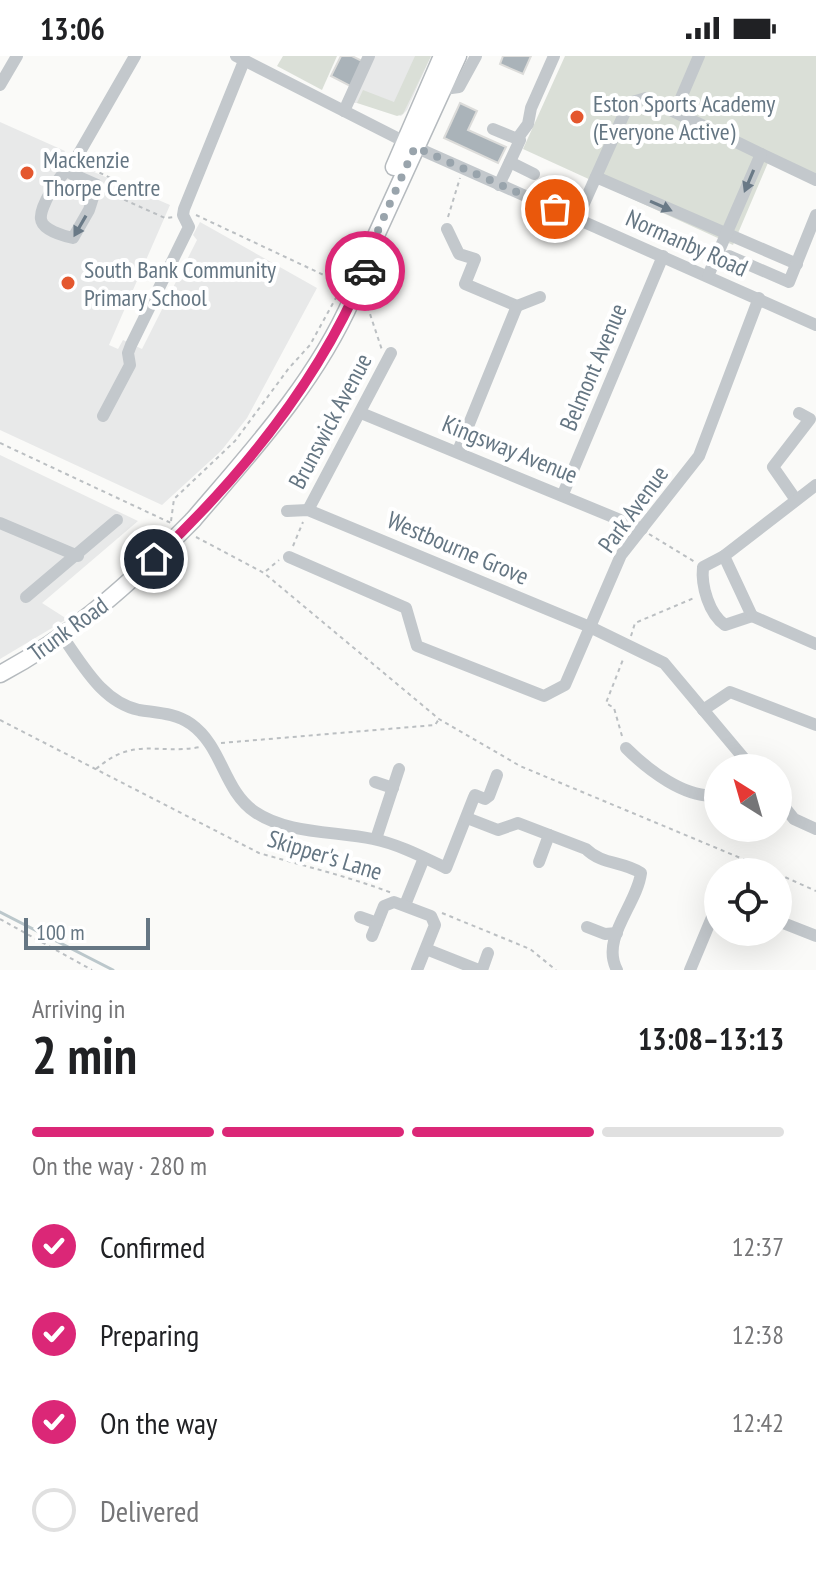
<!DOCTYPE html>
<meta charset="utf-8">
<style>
:root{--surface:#fff;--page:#f2f2f2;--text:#202124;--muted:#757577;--line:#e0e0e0;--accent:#db2777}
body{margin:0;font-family:"PT Sans Narrow",sans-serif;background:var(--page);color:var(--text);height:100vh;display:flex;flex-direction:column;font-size:30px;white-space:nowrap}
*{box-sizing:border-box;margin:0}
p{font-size:26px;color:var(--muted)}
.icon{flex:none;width:44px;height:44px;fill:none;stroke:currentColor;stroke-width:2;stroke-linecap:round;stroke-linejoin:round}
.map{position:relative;height:914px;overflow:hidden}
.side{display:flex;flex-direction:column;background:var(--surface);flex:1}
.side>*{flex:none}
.needle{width:52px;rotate:323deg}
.controls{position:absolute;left:704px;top:698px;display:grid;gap:16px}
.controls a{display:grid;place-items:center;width:88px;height:88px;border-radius:50%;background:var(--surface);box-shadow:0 8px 32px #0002;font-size:40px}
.scale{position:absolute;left:24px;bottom:20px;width:126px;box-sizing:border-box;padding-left:8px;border:4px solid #657683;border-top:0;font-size:22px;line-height:28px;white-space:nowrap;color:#657683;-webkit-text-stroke:6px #fff;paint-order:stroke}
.pin{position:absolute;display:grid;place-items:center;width:68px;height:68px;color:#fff;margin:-34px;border:4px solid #fff;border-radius:50%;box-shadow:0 2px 8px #0007}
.courier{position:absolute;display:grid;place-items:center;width:80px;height:80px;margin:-40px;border:6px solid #db2777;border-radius:50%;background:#fff;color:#222;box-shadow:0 2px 10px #0007}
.summary em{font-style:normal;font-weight:800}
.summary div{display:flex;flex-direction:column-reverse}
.summary{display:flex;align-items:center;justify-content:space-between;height:136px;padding:0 32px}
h1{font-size:52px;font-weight:800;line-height:60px}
.bar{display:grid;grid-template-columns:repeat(4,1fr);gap:12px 8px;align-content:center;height:96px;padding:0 32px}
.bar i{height:10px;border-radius:6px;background:var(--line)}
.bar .selected{background:var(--accent)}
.bar p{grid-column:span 4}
ol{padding:0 32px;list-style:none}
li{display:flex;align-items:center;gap:24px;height:88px}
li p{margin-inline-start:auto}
li .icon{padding:8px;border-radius:50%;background:var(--accent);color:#fff;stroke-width:4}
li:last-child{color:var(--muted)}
li i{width:44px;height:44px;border:4px solid var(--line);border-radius:50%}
.status{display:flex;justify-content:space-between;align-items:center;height:56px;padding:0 40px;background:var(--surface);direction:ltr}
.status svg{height:22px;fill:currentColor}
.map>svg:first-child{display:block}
.built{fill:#e8e9e9}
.green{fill:#dadfd7}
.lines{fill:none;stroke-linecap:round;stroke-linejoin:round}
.stream{stroke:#bbc7cb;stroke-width:3}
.building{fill:#aab3b9;stroke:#dcdcda;stroke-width:2}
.major-casing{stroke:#b5babe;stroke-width:19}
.path{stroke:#bbbfc2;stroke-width:2;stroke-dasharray:4 4;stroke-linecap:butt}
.minor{stroke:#c3c8cc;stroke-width:12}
.major{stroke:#fff;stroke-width:16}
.major-bridge-casing{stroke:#b5babe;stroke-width:19;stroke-linecap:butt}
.major-bridge{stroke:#fff;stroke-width:16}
.oneway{fill:#6a7a87}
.done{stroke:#99a4ac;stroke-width:8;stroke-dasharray:0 14.4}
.route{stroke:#db2777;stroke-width:10}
.poi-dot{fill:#e4572e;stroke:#fff;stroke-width:3}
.labels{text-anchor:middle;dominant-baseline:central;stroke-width:8;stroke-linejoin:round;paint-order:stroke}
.poi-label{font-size:24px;fill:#657683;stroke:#fff;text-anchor:start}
.street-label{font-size:24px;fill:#657683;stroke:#fff}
</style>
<div class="status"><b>13:06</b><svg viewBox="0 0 49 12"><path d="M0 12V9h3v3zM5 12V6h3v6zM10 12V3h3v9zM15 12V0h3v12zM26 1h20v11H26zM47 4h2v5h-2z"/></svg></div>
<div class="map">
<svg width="816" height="914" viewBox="0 0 816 914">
<rect width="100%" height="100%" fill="#fafaf8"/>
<g class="built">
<polygon points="373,0 431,0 407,54 401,60 364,47 352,47"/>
<polygon points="0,66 65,95 62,101 64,103 170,149 109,289 118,293 123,284 142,293 197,184 193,179 200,166 317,232 247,362 221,395 162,449 0,374"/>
<polygon points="0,399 138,465 42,547 67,563 0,603"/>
</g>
<g class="green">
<polygon points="283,0 337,0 322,34 277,10"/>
<polygon points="415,0 431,0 403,58 397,60 357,47 363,34 394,46"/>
<polygon points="565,0 816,0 816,121 770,102 733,189 523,93"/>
</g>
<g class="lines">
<polyline class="stream" points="0,856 113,914"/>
</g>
<g class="building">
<polygon points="341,0 352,0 364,6 352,31 331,20"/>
<polygon points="503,0 531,0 523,18 500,8"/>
<polygon points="460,47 477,55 468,74 506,91 498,107 444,82"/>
</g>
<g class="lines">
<defs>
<g id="major">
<polyline points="394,111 442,0"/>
<path d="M193,464C252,395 315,327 352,243C359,227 366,214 368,197L458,0"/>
<path d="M0,618C66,583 120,536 173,484"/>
</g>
</defs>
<use href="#major" class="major-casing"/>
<g class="path">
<polyline points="85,110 113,123 107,136 165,162 174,161"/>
<polyline points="196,159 345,229"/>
<polyline points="448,161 460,122"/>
<polyline points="365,243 382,294"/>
<polyline points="0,387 173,468"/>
<polyline points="171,465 174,443 235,385 289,312 310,289 343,229"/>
<polyline points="649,478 695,506"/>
<polyline points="196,481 264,517 439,663 520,710 774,816"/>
<polyline points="293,490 303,466"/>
<polyline points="266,515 279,504"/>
<polyline points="631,580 635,567 694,542"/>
<path d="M0,664L259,797C304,810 347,820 392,837"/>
<polyline points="622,680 614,652 606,647 624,601"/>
<polyline points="221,687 435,669 439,663"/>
<path d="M96,713C134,680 157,699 200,691"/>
<polyline points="778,818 816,835"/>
<polyline points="442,857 530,893 556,914"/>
<polyline points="0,863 92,914"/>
</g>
<g class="minor">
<polyline points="236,0 415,91 816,269"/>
<polyline points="0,29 17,0"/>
<polyline points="444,33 459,31 476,0"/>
<polyline points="344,55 369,0"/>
<polyline points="675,56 699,0"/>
<polyline points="493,73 520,84 499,129"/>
<polyline points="517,83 528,68 531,52 554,0"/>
<polyline points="761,98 816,124"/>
<polyline points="510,106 534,118"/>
<path d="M70,113L72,118L97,129L89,154L73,182C64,180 42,174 41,163C39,152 60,116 70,113L135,0"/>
<polyline points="596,121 797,208"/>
<polyline points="577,163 629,47 646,42 761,98 708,220"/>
<polyline points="447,173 459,198 475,203 465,228 517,250 458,395"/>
<polyline points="729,200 789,226 816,159"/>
<polyline points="517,250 540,241"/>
<polyline points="361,357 642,473"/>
<polyline points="103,360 130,309 128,297 131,289 189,171 183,159 184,153 244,5"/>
<polyline points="563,438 663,200"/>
<polyline points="796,444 773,411 810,363 799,357"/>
<polyline points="308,454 391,297"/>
<polyline points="287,455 308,454 590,571 664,607 752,712"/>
<polyline points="0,467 78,500"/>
<path d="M724,500L703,511C701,530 709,558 725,569L752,560"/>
<polyline points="289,501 406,552 417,590 544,640 565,629 621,499 699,400 759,242"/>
<polyline points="26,541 117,464"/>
<polyline points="752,560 724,500 816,429"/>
<polyline points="752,560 816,588"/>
<path d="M62,580C83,609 102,646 139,654C158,657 175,657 191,668C223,691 223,734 255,756C287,778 335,775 373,783C398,788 423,801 446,812L474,741"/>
<polyline points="703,654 730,636 816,669"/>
<path d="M626,692C647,713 686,744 718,739"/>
<polyline points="375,726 393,732"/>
<polyline points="475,739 485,743 489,740 497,719"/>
<polyline points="778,743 794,763 816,773"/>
<path d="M467,762L498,774L518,767L586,793C602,809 623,805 641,817C637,849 600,882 617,914"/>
<polyline points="376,783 399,713"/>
<polyline points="539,806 549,779"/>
<polyline points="405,849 424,802"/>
<polyline points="360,861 377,867"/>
<polyline points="778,865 816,880"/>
<polyline points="587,871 605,878 617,877"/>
<polyline points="372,880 384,850 394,846 431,860 435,869 417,914"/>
<polyline points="426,893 479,914"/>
<polyline points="482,914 488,897"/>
<polyline points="690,914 718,847"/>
</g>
<use href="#major" class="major"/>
<defs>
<polyline id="major-bridge" points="173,484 193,464"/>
</defs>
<use href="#major-bridge" class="major-bridge-casing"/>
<use href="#major-bridge" class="major-bridge"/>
</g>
<defs><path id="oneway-solid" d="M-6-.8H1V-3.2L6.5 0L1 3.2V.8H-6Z" transform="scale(2)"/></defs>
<g class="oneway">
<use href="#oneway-solid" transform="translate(749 125) rotate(113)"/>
<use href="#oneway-solid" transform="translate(661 150) rotate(24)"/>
<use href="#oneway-solid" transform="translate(80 170) rotate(120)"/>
</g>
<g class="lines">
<polyline class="done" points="365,215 368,197 415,91 555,153"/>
<path class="route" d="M154,503C240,422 319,325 365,215"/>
</g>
<g class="poi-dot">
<circle cx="577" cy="61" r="8"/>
<circle cx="27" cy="117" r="8"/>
<circle cx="68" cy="227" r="8"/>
</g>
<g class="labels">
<g class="poi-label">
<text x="593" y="47">Eston Sports Academy<tspan x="593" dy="28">(Everyone Active)</tspan></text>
<text x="43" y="103">Mackenzie<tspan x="43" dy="28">Thorpe Centre</tspan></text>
<text x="84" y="213">South Bank Community<tspan x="84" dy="28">Primary School</tspan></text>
</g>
<g class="street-label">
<text transform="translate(687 187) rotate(24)">Normanby Road</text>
<text transform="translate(593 311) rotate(-67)">Belmont Avenue</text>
<text transform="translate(330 365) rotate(-62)">Brunswick Avenue</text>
<text transform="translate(510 393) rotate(22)">Kingsway Avenue</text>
<text transform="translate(633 453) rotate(-54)">Park Avenue</text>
<text transform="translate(458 492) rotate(23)">Westbourne Grove</text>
<text transform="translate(68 573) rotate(-36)">Trunk Road</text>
<text transform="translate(325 799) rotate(17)">Skipper's Lane</text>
</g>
</g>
</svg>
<div class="controls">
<a><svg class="needle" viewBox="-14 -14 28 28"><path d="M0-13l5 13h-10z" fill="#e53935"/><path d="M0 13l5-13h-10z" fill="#757577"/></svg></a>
<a><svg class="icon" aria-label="locate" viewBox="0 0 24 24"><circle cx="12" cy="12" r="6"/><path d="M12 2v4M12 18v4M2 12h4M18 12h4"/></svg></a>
</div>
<div class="scale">100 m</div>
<div class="pin" style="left:555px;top:153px;background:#ea580c"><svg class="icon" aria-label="bag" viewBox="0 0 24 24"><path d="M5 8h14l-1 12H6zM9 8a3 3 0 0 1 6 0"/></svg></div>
<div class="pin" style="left:154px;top:503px;background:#1f2937"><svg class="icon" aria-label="home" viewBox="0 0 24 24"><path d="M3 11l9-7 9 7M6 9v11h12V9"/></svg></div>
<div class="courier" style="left:365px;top:215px"><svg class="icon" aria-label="car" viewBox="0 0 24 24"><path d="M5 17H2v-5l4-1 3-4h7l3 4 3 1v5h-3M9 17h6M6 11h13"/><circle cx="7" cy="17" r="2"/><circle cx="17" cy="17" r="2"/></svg></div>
</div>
<section class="side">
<div class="summary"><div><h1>2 min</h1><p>Arriving in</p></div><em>13:08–13:13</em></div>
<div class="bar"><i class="selected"></i><i class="selected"></i><i class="selected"></i><i></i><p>On the way · 280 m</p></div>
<ol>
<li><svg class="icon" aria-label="check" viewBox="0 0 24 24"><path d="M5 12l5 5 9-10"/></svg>Confirmed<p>12:37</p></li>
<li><svg class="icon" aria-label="check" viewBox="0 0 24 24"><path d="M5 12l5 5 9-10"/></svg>Preparing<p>12:38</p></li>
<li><svg class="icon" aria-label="check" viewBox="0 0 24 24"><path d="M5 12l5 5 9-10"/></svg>On the way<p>12:42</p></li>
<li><i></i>Delivered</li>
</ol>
</section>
